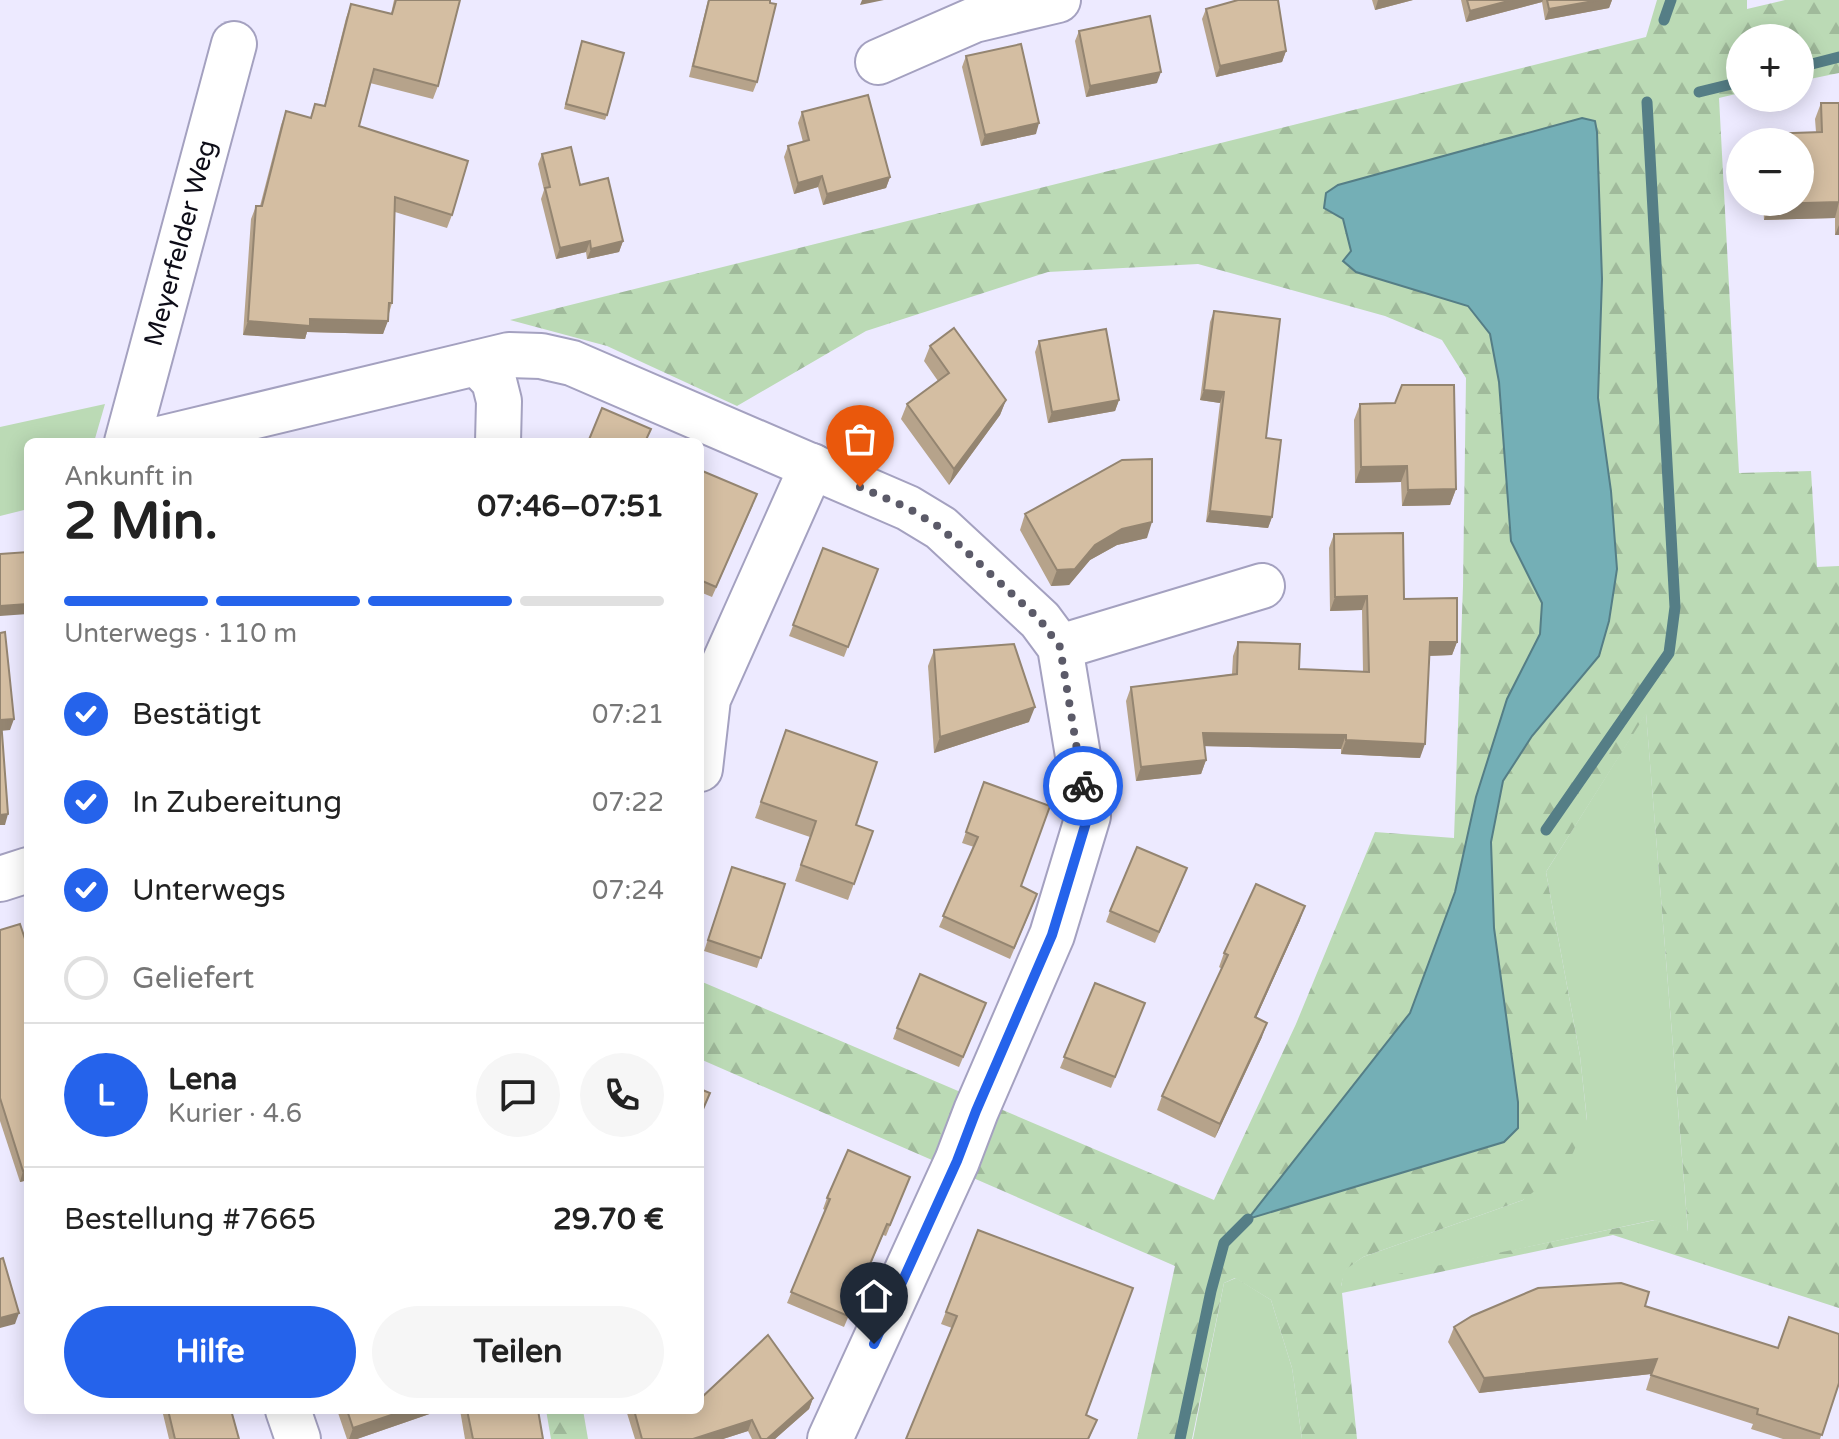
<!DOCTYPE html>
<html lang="de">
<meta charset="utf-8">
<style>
:root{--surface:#fff;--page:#f6f6f6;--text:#222;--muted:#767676;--line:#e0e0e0;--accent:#2563eb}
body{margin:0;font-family:"Varela Round",sans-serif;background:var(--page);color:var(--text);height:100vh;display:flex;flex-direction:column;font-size:30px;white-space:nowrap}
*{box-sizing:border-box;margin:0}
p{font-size:26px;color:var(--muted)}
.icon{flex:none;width:44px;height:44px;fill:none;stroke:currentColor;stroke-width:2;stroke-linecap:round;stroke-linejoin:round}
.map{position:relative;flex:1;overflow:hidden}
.side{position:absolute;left:24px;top:438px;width:680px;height:976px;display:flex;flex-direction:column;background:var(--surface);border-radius:12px;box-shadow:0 4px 20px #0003}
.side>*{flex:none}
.tools{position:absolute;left:1726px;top:24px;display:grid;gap:16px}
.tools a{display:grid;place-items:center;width:88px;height:88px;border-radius:50%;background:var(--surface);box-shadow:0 4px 20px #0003;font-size:40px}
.pin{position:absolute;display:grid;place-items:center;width:68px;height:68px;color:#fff;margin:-82px -34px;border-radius:50% 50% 50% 0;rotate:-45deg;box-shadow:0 0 8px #0007}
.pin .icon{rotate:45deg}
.courier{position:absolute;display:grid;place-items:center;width:80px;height:80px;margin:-40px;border:6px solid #2563eb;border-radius:50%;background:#fff;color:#222;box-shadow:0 2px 10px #0007}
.headline em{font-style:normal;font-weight:800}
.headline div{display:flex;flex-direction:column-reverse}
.headline{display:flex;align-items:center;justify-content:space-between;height:136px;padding:0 40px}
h1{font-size:52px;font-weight:800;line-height:60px}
.bar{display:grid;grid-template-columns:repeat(4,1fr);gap:12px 8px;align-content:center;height:96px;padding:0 40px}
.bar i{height:10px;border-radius:6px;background:var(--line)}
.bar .selected{background:var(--accent)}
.bar p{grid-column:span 4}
.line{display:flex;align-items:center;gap:20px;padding:0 40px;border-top:2px solid var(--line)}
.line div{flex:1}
.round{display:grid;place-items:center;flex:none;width:84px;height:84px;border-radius:42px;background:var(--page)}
ol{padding:0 40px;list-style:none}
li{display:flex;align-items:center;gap:24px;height:88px}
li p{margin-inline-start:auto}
li .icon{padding:8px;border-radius:50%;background:var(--accent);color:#fff;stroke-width:4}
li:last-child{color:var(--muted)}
li i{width:44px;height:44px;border:4px solid var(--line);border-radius:50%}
.primary-button{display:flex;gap:16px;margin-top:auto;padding:16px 40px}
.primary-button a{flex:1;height:92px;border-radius:48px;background:var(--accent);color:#fff;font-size:32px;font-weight:800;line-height:92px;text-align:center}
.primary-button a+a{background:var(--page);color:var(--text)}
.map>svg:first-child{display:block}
.green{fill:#bbdab5}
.forest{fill:url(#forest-firs);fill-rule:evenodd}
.water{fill:#74afb6;stroke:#557e86;stroke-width:2}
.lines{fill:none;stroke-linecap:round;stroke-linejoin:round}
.stream{stroke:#557e86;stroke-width:11}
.minor-casing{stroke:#a4a1c0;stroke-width:48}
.minor{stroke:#fff;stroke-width:44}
.wall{fill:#b6a38b}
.shaded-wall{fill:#948571}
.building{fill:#d4bea2;stroke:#948571;stroke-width:2}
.done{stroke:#5b5a68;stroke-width:8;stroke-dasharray:0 14.4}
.route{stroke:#2563eb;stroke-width:10}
.labels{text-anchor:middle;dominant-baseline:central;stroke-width:8;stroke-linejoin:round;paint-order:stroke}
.street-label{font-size:26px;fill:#0d0c17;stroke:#fff}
</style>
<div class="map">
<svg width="1839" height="1439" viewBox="0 0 1839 1439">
<defs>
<pattern id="forest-firs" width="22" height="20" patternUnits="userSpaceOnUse" patternTransform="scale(2)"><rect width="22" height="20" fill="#bbdab5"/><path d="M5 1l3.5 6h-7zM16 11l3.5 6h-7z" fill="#a0ba9b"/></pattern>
</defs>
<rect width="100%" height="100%" fill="#edeaff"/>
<g class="green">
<polygon points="105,404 94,442 28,442 28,509 0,516 0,427"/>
<polygon points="1646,713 1688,1232 1654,1220 1341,1287 1344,1270 1363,1257 1523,1200 1587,1120 1580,1056 1546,872"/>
<polygon points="1236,1278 1271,1300 1292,1368 1302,1439 1193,1439 1224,1283"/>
</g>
<g class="forest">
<path d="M1657,0H1747V9L1785,0H1839V73L1800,81V38H1740V93L1719,98L1739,473L1811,471L1817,567L1839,566V1308L1613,1235L1342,1293L1357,1439H1302L1292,1368L1271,1300L1235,1278L1224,1283L1192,1439H1137L1175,1266L700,1059V981L1214,1200L1296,1024L1375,832L1454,838L1463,586L1466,378L1442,340L1385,316L1198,264L1048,272L866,331L737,406L607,346L510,320L1646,37ZM1597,132L1602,279L1598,398L1611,491L1617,569L1609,621L1599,656L1532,736L1503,781L1491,842L1494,928L1518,1102L1249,1218L1410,1013L1455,892L1476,797L1507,699L1540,634L1542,603L1511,541L1499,382L1490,334L1468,306L1356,272L1343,261L1351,251L1343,219ZM1646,714L1688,1231L1655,1220L1341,1286L1345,1270L1363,1257L1523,1200L1559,1172L1573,1153L1587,1121L1580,1056L1546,872Z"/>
<polygon points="546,1410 583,1410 588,1439 551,1439"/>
</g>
<polygon class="water" points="1582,118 1595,121 1597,132 1602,279 1598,398 1611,491 1617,569 1609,621 1599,656 1532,736 1503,781 1491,842 1494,928 1518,1102 1518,1128 1504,1142 1248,1219 1410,1013 1455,892 1476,797 1507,699 1540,634 1542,603 1511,541 1499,382 1490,334 1468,306 1356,272 1343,261 1351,251 1343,219 1324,208 1326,193 1338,185"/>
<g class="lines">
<g class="stream">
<polyline points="1664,20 1671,0"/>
<polyline points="1800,67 1839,57"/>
<polyline points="1699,92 1740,82"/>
<polyline points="1546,830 1669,653 1675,607 1647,102"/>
<polyline points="1180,1439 1211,1291 1224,1243 1248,1219"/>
</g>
<defs>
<g id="minor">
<polyline points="878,62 974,20 1058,0"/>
<polyline points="477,363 494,381 499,401 498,442"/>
<polyline points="127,442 234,44"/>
<polyline points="147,442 509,355 541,356 572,363 908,508 941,528 1040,620 1060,647 1088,816 1052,935 976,1111 957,1161 830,1439"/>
<polyline points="1060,647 1262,586"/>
<polyline points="700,769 708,699 812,466"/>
<polyline points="0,879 28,870"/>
<polyline points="288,1410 298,1439"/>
</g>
</defs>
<use href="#minor" class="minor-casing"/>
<use href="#minor" class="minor"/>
</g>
<g class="wall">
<polygon points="394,0 460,0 438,86 433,99 370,83 359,126 452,215 447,228 395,212 392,303 383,334 307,332 305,339 243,335 251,219 256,206 260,206 281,125 286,111 310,118 315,104 324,106 346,18 351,4 391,14"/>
<polygon points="708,0 770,0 757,82 753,92 689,77"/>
<polygon points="1372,0 1413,0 1375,10"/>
<polygon points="1461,0 1612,0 1609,8 1545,20 1542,2 1466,22"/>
<polygon points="1206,9 1286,51 1282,62 1216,77 1202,19"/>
<polygon points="1079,31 1157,83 1086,97 1075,41"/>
<polygon points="580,47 607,115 605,120 564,109"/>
<polygon points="966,56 1036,134 981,146 962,67"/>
<polygon points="1821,103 1839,103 1839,235 1835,235 1835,218 1764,220 1763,202 1800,202 1800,142 1764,142 1767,134 1816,132 1815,119"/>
<polygon points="802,112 890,177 886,188 823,205 818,187 794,194 784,157 788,146 803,142 798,123"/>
<polygon points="542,154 580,185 623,241 619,252 587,259 586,252 556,259 541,199 544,190 538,164"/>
<polygon points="1214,311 1272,517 1268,528 1206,522 1220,403 1200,400 1210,322"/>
<polygon points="1039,341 1119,400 1115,411 1048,423 1035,352"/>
<polygon points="930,346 1006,400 1000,415 949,485 901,419 907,404 938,381 924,361"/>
<polygon points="1360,404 1456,489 1450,505 1402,506 1401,482 1355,483 1354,420"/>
<polygon points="700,470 753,505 712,597 700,592"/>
<polygon points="1025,514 1147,538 1117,545 1090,560 1069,585 1051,586 1020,530"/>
<polygon points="1334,534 1404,599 1457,642 1452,655 1429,656 1420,758 1341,754 1341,749 1204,746 1206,760 1201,774 1136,781 1126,701 1131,687 1232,674 1233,656 1238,642 1299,669 1363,672 1362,610 1330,611 1329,548"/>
<polygon points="823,548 878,569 844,657 789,636"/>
<polygon points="934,650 1029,722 934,753 928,666"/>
<polygon points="786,730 856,825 873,831 848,900 795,881 810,837 755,818"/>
<polygon points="984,782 1021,886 1033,905 1010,959 939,927 974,847 962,843"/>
<polygon points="732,867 785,884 757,968 704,951"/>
<polygon points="1183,879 1155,943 1106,922 1110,911"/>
<polygon points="1300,920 1256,1018 1262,1037 1215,1138 1157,1110 1162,1096 1222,969 1219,967 1224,953"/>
<polygon points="0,930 28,1180 20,1182 0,1121"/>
<polygon points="1095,983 1145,1003 1111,1088 1060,1068"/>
<polygon points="982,1014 959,1067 893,1039 897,1028"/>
<polygon points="910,1177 886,1236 883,1235 844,1327 787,1303 825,1210 823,1209 827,1198"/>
<polygon points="978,1230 1086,1415 1097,1420 1089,1439 906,1439 952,1328 941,1324"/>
<polygon points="1645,1306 1839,1383 1820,1439 1783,1439 1751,1429 1753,1424 1646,1390 1651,1374 1479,1393 1448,1342 1454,1327"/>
<polygon points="813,1398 809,1409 775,1439 752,1439 748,1431 723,1439 635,1439 626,1410 700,1410"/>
<polygon points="162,1410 237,1410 232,1412 239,1439 169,1439"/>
<polygon points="337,1410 441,1410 357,1439 347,1439"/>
<polygon points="460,1410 538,1410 543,1439 465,1439"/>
</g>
<g class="shaded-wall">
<polygon points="862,0 884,0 860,5"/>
<polygon points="1378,0 1413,0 1375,10"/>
<polygon points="1512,0 1543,0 1542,2 1466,22 1470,11"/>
<polygon points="1599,0 1612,0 1609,8 1545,20 1549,9"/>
<polygon points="1286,51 1282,62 1216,77 1220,66"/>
<polygon points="1161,72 1157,83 1086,97 1090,86"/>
<polygon points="1039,123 1036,134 981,146 985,135"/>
<polygon points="822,176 818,187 794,194 798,183"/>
<polygon points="890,177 886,188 823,205 827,194"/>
<polygon points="1839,202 1835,218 1764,220 1770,204"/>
<polygon points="1839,225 1839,235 1835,235"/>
<polygon points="590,241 586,252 556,259 560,248"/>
<polygon points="623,241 619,252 587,259 591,249"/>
<polygon points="310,319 388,321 383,334 307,332 305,339 243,335 248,321"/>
<polygon points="1204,390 1224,392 1220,403 1200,400"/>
<polygon points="1006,400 1000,415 949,485 954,469"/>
<polygon points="1119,400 1115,411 1048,423 1052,412"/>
<polygon points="1407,466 1401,482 1355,483 1361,467"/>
<polygon points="1456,489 1450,505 1402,506 1408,490"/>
<polygon points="1210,511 1272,517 1268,528 1206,522"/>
<polygon points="1152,522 1147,538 1117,545 1090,560 1069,585 1051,586 1057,570 1095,545 1122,529"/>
<polygon points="1367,596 1362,610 1330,611 1335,597"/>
<polygon points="28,604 28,614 0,616 0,606"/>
<polygon points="1430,642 1457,642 1452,655 1425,656"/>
<polygon points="1035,707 1029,722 934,753 940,737"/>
<polygon points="14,719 10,730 0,731 1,720"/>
<polygon points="1203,733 1346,735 1341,749 1198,746"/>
<polygon points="1346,740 1425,744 1420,758 1341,754"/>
<polygon points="1206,760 1201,774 1136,781 1141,767"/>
<polygon points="8,814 5,825 0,825 0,815"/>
<polygon points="1305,906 1300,920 1250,1031 1255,1017"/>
<polygon points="1267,1023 1262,1037 1215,1138 1220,1124"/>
<polygon points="28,1170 28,1180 20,1182 23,1171"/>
<polygon points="19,1313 15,1324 0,1328 0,1318"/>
<polygon points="1657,1359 1651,1374 1479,1393 1484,1378"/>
<polygon points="813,1398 809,1409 775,1439 767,1439"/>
<polygon points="406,1410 441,1410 357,1439 349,1439 353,1428"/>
<polygon points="752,1420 748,1431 723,1439 693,1439"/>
</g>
<g class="building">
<polygon points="396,0 460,0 438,86 374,69 359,126 468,161 452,215 395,197 392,303 389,303 388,321 310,319 310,326 248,321 256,206 262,206 286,111 311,118 315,104 325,106 351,4 392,14"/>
<polygon points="709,0 770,0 770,3 776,4 757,82 693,66"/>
<polygon points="1238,0 1278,0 1286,51 1220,66 1206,9"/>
<polygon points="1467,0 1512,0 1470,11"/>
<polygon points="1547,0 1599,0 1549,9"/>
<polygon points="1150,16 1161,72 1090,86 1079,31"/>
<polygon points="582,41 624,53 607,115 566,104"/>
<polygon points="1021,44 1039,123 985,135 966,56"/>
<polygon points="868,95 890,177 827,194 822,176 798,183 788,146 809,140 802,112"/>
<polygon points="1821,103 1839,103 1839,202 1770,204 1770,202 1800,202 1800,142 1767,142 1767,134 1822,132"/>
<polygon points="571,147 580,185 608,178 623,241 591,249 590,241 560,248 545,188 550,187 542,154"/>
<polygon points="1214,311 1280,319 1266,438 1281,440 1272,517 1210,511 1224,392 1204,390"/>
<polygon points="954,328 1006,400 954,469 907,404 949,373 930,346"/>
<polygon points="1106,329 1119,400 1052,412 1039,341"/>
<polygon points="1402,385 1454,385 1456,489 1408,490 1407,466 1361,467 1360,404 1395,403"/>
<polygon points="602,408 651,429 645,442 588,442"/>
<polygon points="1152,459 1152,522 1122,529 1095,545 1075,569 1057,570 1025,514 1122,460"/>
<polygon points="700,470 757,494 716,587 700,580"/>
<polygon points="1403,533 1404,599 1457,598 1457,642 1430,642 1425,744 1346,740 1346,735 1203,733 1206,760 1141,767 1131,687 1237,674 1238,642 1300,644 1299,669 1369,672 1367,596 1335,597 1334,534"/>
<polygon points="823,548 878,569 848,647 793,625"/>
<polygon points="28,552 28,604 0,606 0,554"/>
<polygon points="5,632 14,719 1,720 8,814 0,815 0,633"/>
<polygon points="1014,644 1035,707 940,737 934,650"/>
<polygon points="786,730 877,762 856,825 873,831 854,884 801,865 816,821 761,802"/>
<polygon points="984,782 1050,806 1021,886 1037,894 1014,948 943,916 978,837 966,832"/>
<polygon points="1137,847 1187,868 1159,932 1110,911"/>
<polygon points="732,867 785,884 761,958 708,940"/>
<polygon points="1256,884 1305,906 1255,1017 1267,1023 1220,1124 1162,1096 1228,955 1224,953"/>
<polygon points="20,924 28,948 28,1170 23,1171 0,1098 0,930"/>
<polygon points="920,974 986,1003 963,1057 897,1028"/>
<polygon points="1095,983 1145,1003 1115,1077 1064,1057"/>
<polygon points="700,1089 710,1093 700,1116"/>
<polygon points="848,1150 910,1177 890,1225 887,1224 848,1316 791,1292 830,1199 827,1198"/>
<polygon points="978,1230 1133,1288 1086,1415 1097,1420 1088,1439 906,1439 957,1316 946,1312"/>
<polygon points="3,1258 19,1313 0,1318 0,1259"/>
<polygon points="1621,1283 1649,1292 1645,1306 1778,1348 1789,1317 1839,1334 1839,1383 1822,1435 1757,1414 1758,1409 1651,1375 1657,1359 1484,1378 1454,1327 1472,1316 1538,1288"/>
<polygon points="768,1335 813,1398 767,1439 761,1439 752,1420 693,1439 642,1439 634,1410 700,1410 700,1399"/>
<polygon points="168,1410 231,1410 239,1439 175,1439"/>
<polygon points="347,1410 406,1410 353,1428"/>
<polygon points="467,1410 538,1410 543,1439 473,1439"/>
</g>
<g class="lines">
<polyline class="done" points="860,487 908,508 941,528 1040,620 1060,647 1083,786"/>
<polyline class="route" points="874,1344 957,1161 976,1111 1052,935 1088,816 1083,786"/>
</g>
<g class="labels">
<g class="street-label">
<text transform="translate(180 243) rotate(-75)">Meyerfelder Weg</text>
</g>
</g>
</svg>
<div class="tools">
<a>+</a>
<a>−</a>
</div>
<div class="pin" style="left:860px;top:487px;background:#ea580c"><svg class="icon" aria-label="bag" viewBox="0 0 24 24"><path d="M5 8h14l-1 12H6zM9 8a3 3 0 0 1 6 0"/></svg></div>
<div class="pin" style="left:874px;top:1344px;background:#1f2937"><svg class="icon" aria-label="home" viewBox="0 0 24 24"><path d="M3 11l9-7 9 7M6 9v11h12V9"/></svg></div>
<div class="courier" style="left:1083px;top:786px"><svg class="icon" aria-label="bike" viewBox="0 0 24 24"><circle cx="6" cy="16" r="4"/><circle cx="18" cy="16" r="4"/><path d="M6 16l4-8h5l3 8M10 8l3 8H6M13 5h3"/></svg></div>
<section class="side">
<div class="headline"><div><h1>2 Min.</h1><p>Ankunft in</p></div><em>07:46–07:51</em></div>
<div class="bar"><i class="selected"></i><i class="selected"></i><i class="selected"></i><i></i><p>Unterwegs · 110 m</p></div>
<ol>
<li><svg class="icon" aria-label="check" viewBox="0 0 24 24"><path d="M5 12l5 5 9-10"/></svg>Bestätigt<p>07:21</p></li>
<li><svg class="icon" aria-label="check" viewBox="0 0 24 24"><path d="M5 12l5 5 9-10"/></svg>In Zubereitung<p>07:22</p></li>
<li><svg class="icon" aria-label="check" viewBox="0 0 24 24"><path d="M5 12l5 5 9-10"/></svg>Unterwegs<p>07:24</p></li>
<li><i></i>Geliefert</li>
</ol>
<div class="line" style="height:144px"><b class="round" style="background:var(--accent);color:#fff">L</b><div><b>Lena</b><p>Kurier · 4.6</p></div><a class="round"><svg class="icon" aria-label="chat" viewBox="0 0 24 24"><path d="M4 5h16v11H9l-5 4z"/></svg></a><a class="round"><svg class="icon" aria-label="phone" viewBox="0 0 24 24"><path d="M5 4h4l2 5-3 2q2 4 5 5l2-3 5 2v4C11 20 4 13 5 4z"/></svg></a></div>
<div class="line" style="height:104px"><div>Bestellung #7665</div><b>29.70 €</b></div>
<div class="primary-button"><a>Hilfe</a><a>Teilen</a></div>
</section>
</div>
